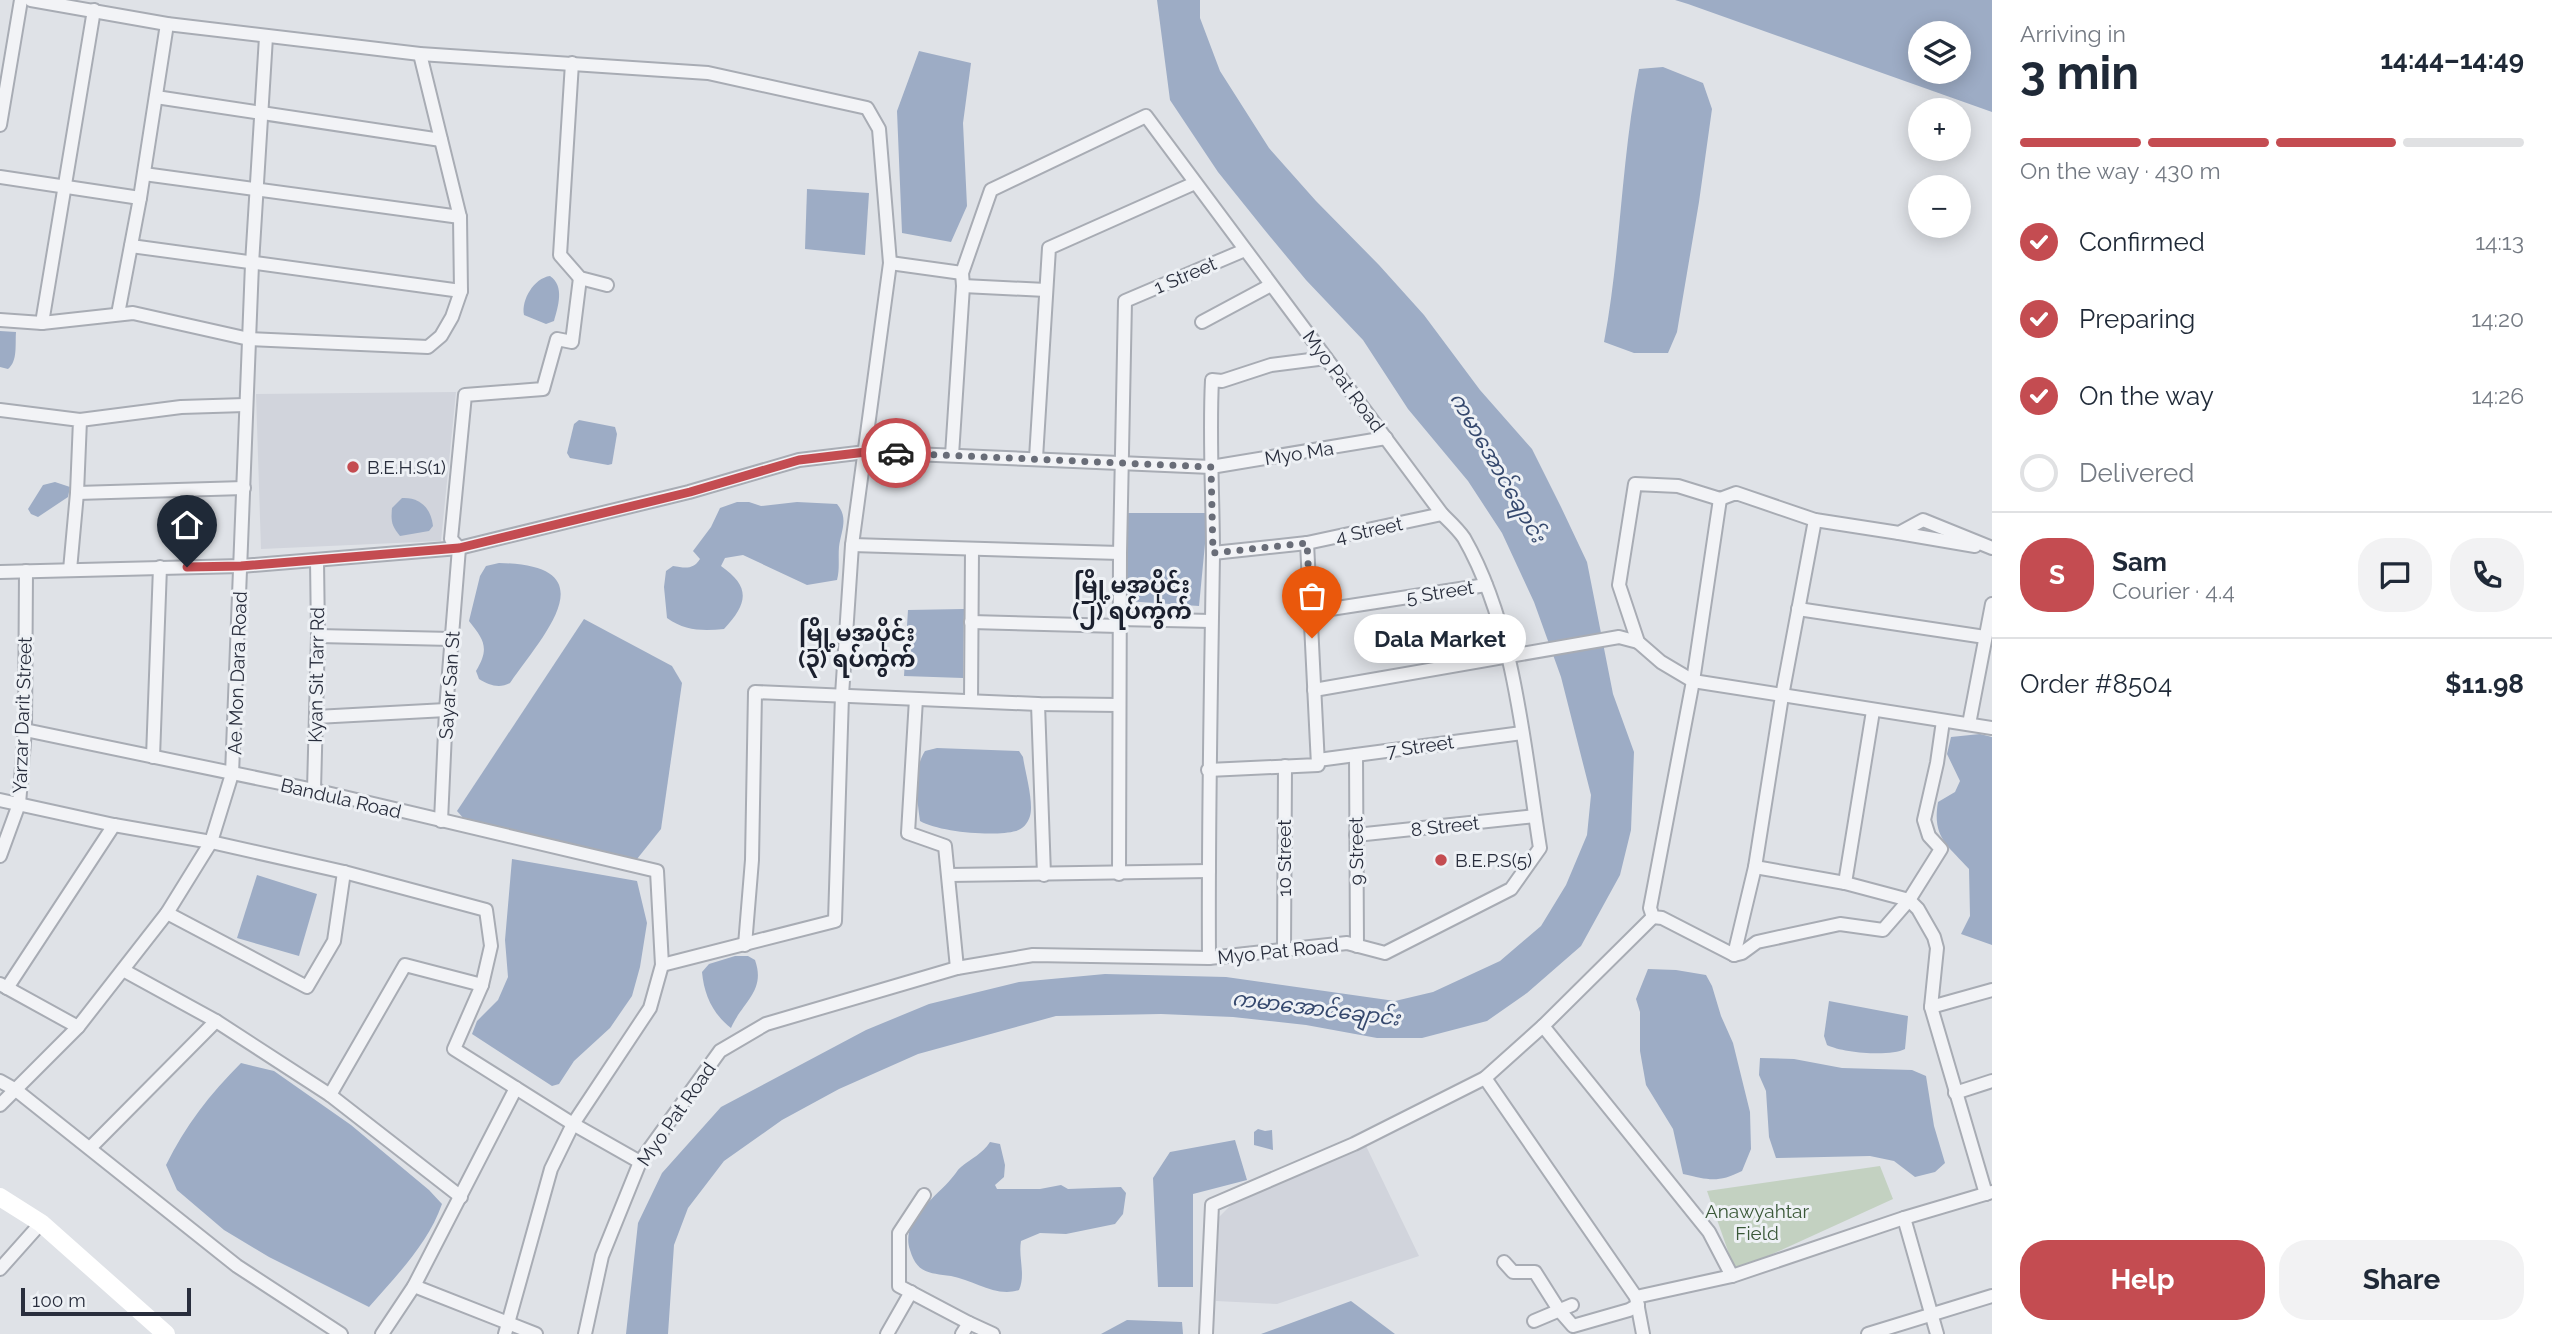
<!DOCTYPE html>
<meta charset="utf-8">
<style>
:root{--surface:#fff;--page:#f2f2f3;--text:#1f2937;--muted:#747a83;--line:#e0e1e3;--accent:#c44c51}
body{margin:0;font-family:Raleway,"Noto Sans Myanmar",sans-serif;background:var(--page);color:var(--text);height:100vh;display:flex;flex-direction:column;font-size:26px;white-space:nowrap}
*{box-sizing:border-box;margin:0}
p{font-size:23px;color:var(--muted)}
.icon{flex:none;width:38px;height:38px;fill:none;stroke:currentColor;stroke-width:2;stroke-linecap:round;stroke-linejoin:round}
.map{position:relative;flex:1;overflow:hidden}
.panel{display:flex;flex-direction:column;background:var(--surface);width:560px}
.panel>*{flex:none}
.controls{position:absolute;left:1908px;top:21px;display:grid;gap:14px}
.controls a{display:grid;place-items:center;width:63px;height:63px;border-radius:50%;background:var(--surface);box-shadow:0 4px 18px #0003;font-size:35px}
.scale{position:absolute;left:21px;bottom:18px;width:170px;box-sizing:border-box;padding-left:7px;border:4px solid #292e3d;border-top:0;font-size:19px;line-height:24px;white-space:nowrap;color:#292e3d;-webkit-text-stroke:5px #eef1f5;paint-order:stroke}
.pin{position:absolute;display:grid;place-items:center;width:60px;height:60px;color:#fff;margin:-72px -30px;border-radius:50% 50% 50% 0;rotate:-45deg;box-shadow:0 0 7px #0007}
.pin .icon{rotate:45deg}
.courier{position:absolute;display:grid;place-items:center;width:70px;height:70px;margin:-35px;border:5px solid #c44c51;border-radius:50%;background:#fff;color:#222;box-shadow:0 2px 9px #0007}
.bubble{position:absolute;height:49px;border-radius:24px;background:var(--surface);box-shadow:0 4px 18px #0003;font-size:23px;font-weight:700;line-height:49px;text-align:center}
.overview em{font-style:normal;font-weight:700}
.overview div{display:flex;flex-direction:column-reverse}
.overview{display:flex;align-items:center;justify-content:space-between;height:119px;padding:0 28px}
h1{font-size:46px;font-weight:700;line-height:52px}
.bar{display:grid;grid-template-columns:repeat(4,1fr);gap:10px 7px;align-content:center;height:84px;padding:0 28px}
.bar i{height:9px;border-radius:5px;background:var(--line)}
.bar .on{background:var(--accent)}
.bar p{grid-column:span 4}
.line{display:flex;align-items:center;gap:18px;padding:0 28px;border-top:2px solid var(--line)}
.line div{flex:1}
.round{display:grid;place-items:center;flex:none;width:74px;height:74px;border-radius:28px;background:var(--page)}
ol{padding:0 28px;list-style:none}
li{display:flex;align-items:center;gap:21px;height:77px}
li p{margin-inline-start:auto}
li .icon{padding:7px;border-radius:50%;background:var(--accent);color:#fff;stroke-width:4}
li:last-child{color:var(--muted)}
li i{width:38px;height:38px;border:4px solid var(--line);border-radius:50%}
.cta{display:flex;gap:14px;margin-top:auto;padding:14px 28px}
.cta a{flex:1;height:80px;border-radius:28px;background:var(--accent);color:#fff;font-size:28px;font-weight:700;line-height:80px;text-align:center}
.cta a+a{background:var(--page);color:var(--text)}
main{display:flex;flex:1;min-height:0}
.map>svg:first-child{display:block}
.built{fill:#d1d4dc}
.green{fill:#c3d1c1}
.water{fill:#9dacc5;fill-rule:evenodd}
.lines{fill:none;stroke-linecap:round;stroke-linejoin:round}
.street-casing{stroke:#a8acb4;stroke-width:16}
.street{stroke:#f2f3f6;stroke-width:12}
.secondary{stroke:#fff;stroke-width:18}
.done{stroke:#696d78;stroke-width:7;stroke-dasharray:0 12.6}
.route{stroke:#c44c51;stroke-width:9}
.poi-dot{fill:#c44c51;stroke:#eef1f5;stroke-width:2.5}
.labels{text-anchor:middle;dominant-baseline:central;stroke-width:6;stroke-linejoin:round;paint-order:stroke}
.street-label{font-size:19px;fill:#292e3d;stroke:#eef1f5}
.poi-label{font-size:19px;fill:#292e3d;stroke:#eef1f5;text-anchor:start}
.park-label{font-size:19px;fill:#3a5838;stroke:#eef1f5}
.water-label{font-size:21px;font-style:italic;fill:#36496e;stroke:#eef1f5}
.quarter-label{font-size:23px;font-weight:bold;fill:#1b202e;stroke:#eef1f5}
</style>
<main>
<div class="map">
<svg width="1992" height="1334" viewBox="0 0 1992 1334">
<rect width="100%" height="100%" fill="#dfe2e7"/>
<g class="built">
<polygon points="456,392 441,541 261,549 256,394"/>
<polygon points="1366,1146 1419,1256 1277,1304 1216,1301 1219,1217 1235,1201"/>
</g>
<polygon class="green" points="1880,1166 1893,1199 1735,1271 1707,1191"/>
<g class="water">
<polygon points="1157,0 1200,0 1200,18 1220,71 1269,148 1316,201 1379,265 1424,315 1480,390 1532,449 1561,507 1587,562 1613,694 1634,752 1631,830 1620,875 1581,946 1527,993 1487,1021 1422,1038 1377,1038 1306,1025 1233,1017 1161,1014 1056,1016 918,1054 839,1089 782,1120 724,1161 688,1208 674,1245 668,1334 626,1334 638,1223 662,1173 721,1107 866,1030 929,1004 1019,982 1105,974 1226,977 1395,1001 1433,992 1500,961 1541,926 1566,885 1587,835 1591,795 1561,677 1534,602 1502,533 1468,481 1408,409 1363,340 1306,280 1263,228 1218,172 1170,100"/>
<path d="M1675,0H1992V112L1688,4ZM1920,33H1958V72H1920Z"/>
<polygon points="919,51 971,63 963,123 967,206 951,242 902,233 897,111"/>
<path d="M1663,67L1703,83L1712,109L1699,202L1677,332L1668,353H1634L1604,342C1621,252 1621,159 1639,69Z"/>
<polygon points="807,189 869,193 865,255 805,249"/>
<path d="M550,276C565,286 558,307 554,321L546,324L524,315C521,300 534,278 550,276Z"/>
<path d="M0,331L16,332C15,344 18,361 8,369L0,367Z"/>
<polygon points="579,420 615,427 617,434 612,464 608,465 570,458 567,453 574,424"/>
<polygon points="55,482 70,487 68,497 38,517 31,514 28,509 43,485"/>
<path d="M402,498C420,497 431,508 433,526L429,531L400,536C391,525 391,521 392,508Z"/>
<path d="M737,502H749L761,506L797,502L837,504C849,518 841,531 839,547C838,559 840,568 837,580L807,585L743,555L725,558L721,566C751,587 748,603 724,629C703,631 685,631 667,618L664,587L666,571L673,566C685,568 693,570 700,559L693,551L711,527L720,508Z"/>
<polygon points="1128,513 1208,513 1199,606 1126,601"/>
<path d="M499,563C610,565 544,634 510,683C499,689 489,685 479,679L476,671C490,648 484,640 469,621L480,576L486,566Z"/>
<polygon points="964,609 963,678 904,676 908,610"/>
<polygon points="584,619 672,666 682,683 661,829 637,859 465,820 457,811"/>
<path d="M1980,734L1992,737V945L1961,934L1970,916L1969,869C1947,845 1932,837 1938,802L1955,792L1960,781L1947,754L1951,737Z"/>
<path d="M937,748L1019,751L1023,757C1025,772 1034,802 1030,816C1028,823 1023,829 1016,831C994,837 939,832 920,821C917,800 913,769 925,751Z"/>
<polygon points="512,859 637,881 647,923 640,967 632,996 610,1028 574,1061 559,1084 552,1086 472,1034 477,1021 498,1000 508,977 505,940"/>
<polygon points="257,875 317,894 299,956 237,938"/>
<path d="M735,956H748L755,960C766,991 743,1001 731,1028C713,1014 704,995 702,972L709,964Z"/>
<path d="M1648,969L1676,970L1706,975L1712,986L1721,1016L1733,1043L1750,1112L1751,1149L1742,1171C1718,1183 1709,1180 1683,1174L1673,1129L1646,1085L1640,1051V1012L1636,999Z"/>
<path d="M1829,1001L1908,1016L1905,1049C1890,1057 1843,1053 1827,1045L1824,1036Z"/>
<polygon points="1760,1058 1794,1059 1842,1068 1912,1070 1926,1076 1934,1126 1945,1163 1935,1172 1915,1177 1894,1161 1870,1156 1776,1158 1769,1137 1766,1091 1759,1075"/>
<path d="M241,1063L274,1071L351,1125L429,1190L442,1204C428,1244 396,1276 369,1307L269,1257L224,1230L177,1190L166,1165C185,1126 210,1094 241,1063Z"/>
<polygon points="1258,1129 1265,1131 1272,1130 1273,1150 1254,1145 1254,1132"/>
<polygon points="1235,1140 1247,1180 1193,1194 1193,1287 1158,1287 1153,1178 1170,1152"/>
<path d="M990,1142L1000,1144L1005,1165L1004,1177L995,1185L997,1189H1040L1061,1185L1068,1189L1121,1187L1126,1193L1123,1214L1115,1224L1066,1234L1040,1233L1021,1241C1018,1257 1026,1275 1019,1290C996,1298 974,1280 951,1276C930,1273 917,1274 910,1250C900,1221 935,1198 951,1179C955,1175 957,1170 961,1167C972,1158 982,1154 990,1142Z"/>
<polygon points="1351,1301 1395,1334 1260,1334 1261,1334"/>
<polygon points="1127,1320 1182,1322 1183,1334 1101,1334"/>
</g>
<g class="lines">
<defs>
<g id="street">
<polyline points="31,0 167,24 420,54 708,73 867,108 879,129 890,263 852,545 842,695 835,921 662,965"/>
<polyline points="572,63 560,255 580,278 607,285"/>
<polyline points="156,97 441,140"/>
<polyline points="0,125 21,0"/>
<polyline points="144,174 460,217"/>
<polyline points="0,177 140,198"/>
<polyline points="131,246 461,291"/>
<polyline points="890,263 962,273"/>
<polyline points="963,286 1046,290"/>
<polyline points="118,314 140,198 167,24"/>
<polyline points="0,320 42,323 133,313 249,339 428,347 441,336 452,317 461,291 460,217 420,54"/>
<polyline points="1202,322 1271,285"/>
<polyline points="42,323 94,10"/>
<polyline points="0,410 80,420 77,493 70,570"/>
<polyline points="80,420 181,407 245,405"/>
<polyline points="1036,458 1049,248 1195,183"/>
<polyline points="77,493 244,488"/>
<polyline points="1720,499 1693,681 1650,908 1653,917 1662,918 1734,955 1742,953 1757,942 1840,924 1883,930 1909,900 1941,849 1929,836 1924,820 1937,763 1943,721"/>
<polyline points="1899,533 1975,546"/>
<polyline points="852,545 1120,553"/>
<polyline points="1992,548 1923,520 1899,533 1815,520 1736,493 1720,499 1678,486 1635,484 1619,585 1638,642 1661,662 1693,681 1992,728"/>
<polyline points="1213,553 1307,543 1442,514"/>
<polyline points="0,572 241,566 459,548 689,492 799,460 866,452 1211,467 1386,438"/>
<polyline points="1798,609 1985,637"/>
<polyline points="1311,612 1486,585"/>
<polyline points="1119,619 1211,621"/>
<polyline points="971,622 1119,626"/>
<polyline points="318,636 452,639"/>
<polyline points="1314,690 1619,637 1638,642"/>
<polyline points="916,699 908,833 945,846 957,968"/>
<polyline points="971,701 972,549"/>
<polyline points="1038,704 1044,875"/>
<polyline points="316,717 446,710"/>
<polyline points="1969,724 1992,604"/>
<polyline points="25,730 314,790 657,871 662,965 650,1008 573,1124 551,1169 505,1334"/>
<polyline points="1356,755 1357,946"/>
<polyline points="153,757 160,567"/>
<polyline points="1318,760 1522,733"/>
<polyline points="1208,770 1318,765 1307,543"/>
<polyline points="314,790 318,636 317,560"/>
<polyline points="0,800 114,825 211,842 344,872 486,910 491,946 482,985 454,1049 573,1124 640,1162"/>
<polyline points="441,821 446,710 459,548 451,539 465,395 543,389 557,339 572,342 580,278"/>
<polyline points="1356,835 1535,816"/>
<polyline points="0,856 19,804 25,730 26,571"/>
<polyline points="1755,867 1845,883 1909,900 1918,909 1934,937 1937,948 1931,1007 1986,1194"/>
<polyline points="1119,874 1120,553 1125,301 1245,250"/>
<polyline points="949,875 1209,871"/>
<polyline points="1845,883 1873,711"/>
<polyline points="167,913 307,987 334,941 344,872"/>
<polyline points="745,945 752,860 755,692 1038,704 1119,705"/>
<polyline points="1284,950 1285,766"/>
<polyline points="1734,955 1755,867 1782,696 1815,520"/>
<path d="M1209,958C1208,823 1211,689 1213,555C1213,497 1209,439 1212,380L1222,381L1271,365L1326,358"/>
<polyline points="123,970 216,1021 330,1095 461,1197"/>
<polyline points="0,984 78,1027"/>
<polyline points="7,988 114,825"/>
<polyline points="1931,1007 1992,990"/>
<polyline points="1543,1026 1709,1232 1732,1276"/>
<polyline points="1485,1078 1636,1297 1643,1334"/>
<polyline points="0,1081 16,1090 237,1266 341,1334"/>
<polyline points="1955,1093 1992,1081"/>
<polyline points="330,1095 405,965 482,985"/>
<polyline points="0,1105 78,1027 167,913 211,842 232,774 252,264 266,37"/>
<polyline points="90,1148 216,1021"/>
<polyline points="924,1195 899,1233 899,1286 969,1323"/>
<polyline points="1904,1218 1937,1334"/>
<polyline points="1504,1262 1513,1272 1535,1272 1559,1310 1573,1326 1629,1310 1638,1305"/>
<polyline points="0,1269 41,1223"/>
<polyline points="414,1286 536,1334"/>
<polyline points="1636,1297 1732,1276 1904,1218 1992,1192"/>
<polyline points="1534,1321 1572,1305"/>
<polyline points="382,1334 414,1286 516,1088"/>
<path d="M585,1334L602,1256L640,1162L720,1051L766,1024L957,968L1033,955L1209,958L1347,943L1385,953L1511,889L1540,848C1524,747 1515,627 1464,538C1458,529 1449,521 1442,514L1146,116L991,190L962,273L963,286L952,455"/>
<polyline points="887,1334 911,1292"/>
<polyline points="962,1334 969,1323 993,1334"/>
<polyline points="1206,1334 1212,1205 1354,1144 1485,1078 1543,1026 1653,917"/>
<polyline points="1868,1334 1992,1296"/>
</g>
</defs>
<use href="#street" class="street-casing"/>
<use href="#street" class="street"/>
<polyline class="secondary" points="0,1197 41,1223 166,1334"/>
</g>
<g class="lines">
<polyline class="done" points="896,453 1211,467 1213,553 1307,543 1312,638"/>
<polyline class="route" points="187,567 241,566 459,548 690,492 799,460 866,452 896,453"/>
</g>
<g class="poi-dot">
<circle cx="353" cy="467" r="7"/>
<circle cx="1441" cy="860" r="7"/>
</g>
<g class="labels">
<g class="street-label">
<text transform="translate(1185 275) rotate(-23)">1 Street</text>
<text transform="translate(1344 381) rotate(53)">Myo Pat Road</text>
<text transform="translate(1299 453) rotate(-9)">Myo Ma</text>
<text transform="translate(1369 530) rotate(-12)">4 Street</text>
<text transform="translate(1440 592) rotate(-9)">5 Street</text>
<text transform="translate(237 673) rotate(-88)">Ae Mon Dara Road</text>
<text transform="translate(316 675) rotate(-89)">Kyan Sit Tarr Rd</text>
<text transform="translate(449 685) rotate(-86)">Sayar San St</text>
<text transform="translate(22 715) rotate(-88)">Yarzar Darit Street</text>
<text transform="translate(1420 746) rotate(-8)">7 Street</text>
<text transform="translate(341 798) rotate(13)">Bandula Road</text>
<text transform="translate(1445 826) rotate(-6)">8 Street</text>
<text transform="translate(1356 851) rotate(-91)">9 Street</text>
<text transform="translate(1284 858) rotate(-90)">10 Street</text>
<text transform="translate(1278 951) rotate(-6)">Myo Pat Road</text>
<text transform="translate(676 1114) rotate(-55)">Myo Pat Road</text>
</g>
<g class="poi-label">
<text x="367" y="467">B.E.H.S(1)</text>
<text x="1455" y="860">B.E.P.S(5)</text>
</g>
<g class="park-label">
<text x="1757" y="1211">Anawyahtar<tspan x="1757" dy="22">Field</tspan></text>
</g>
<g class="water-label">
<text transform="translate(1498 467) rotate(60)">ကမာအောင်ချောင်း</text>
<text transform="translate(1316 1008) rotate(7)">ကမာအောင်ချောင်း</text>
</g>
<g class="quarter-label">
<text x="1132" y="584">မြို့မအပိုင်း<tspan x="1132" dy="26">(၂) ရပ်ကွက်</tspan></text>
<text x="857" y="632">မြို့မအပိုင်း<tspan x="857" dy="26">(၃) ရပ်ကွက်</tspan></text>
</g>
</g>
</svg>
<div class="controls">
<a><svg class="icon" aria-label="layers" viewBox="0 0 24 24"><path d="M12 4l9 5-9 5-9-5zM3 14l9 5 9-5"/></svg></a>
<a>+</a>
<a>−</a>
</div>
<div class="scale">100 m</div>
<div class="pin" style="left:1312px;top:638px;background:#ea580c"><svg class="icon" aria-label="bag" viewBox="0 0 24 24"><path d="M5 8h14l-1 12H6zM9 8a3 3 0 0 1 6 0"/></svg></div>
<div class="pin" style="left:187px;top:567px;background:#1f2937"><svg class="icon" aria-label="home" viewBox="0 0 24 24"><path d="M3 11l9-7 9 7M6 9v11h12V9"/></svg></div>
<div class="courier" style="left:896px;top:453px"><svg class="icon" aria-label="car" viewBox="0 0 24 24"><path d="M5 17H2v-5l4-1 3-4h7l3 4 3 1v5h-3M9 17h6M6 11h13"/><circle cx="7" cy="17" r="2"/><circle cx="17" cy="17" r="2"/></svg></div>
<div class="bubble" style="left:1354px;top:614px;width:172px">Dala Market</div>
</div>
<section class="panel">
<div class="overview"><div><h1>3 min</h1><p>Arriving in</p></div><em>14:44–14:49</em></div>
<div class="bar"><i class="on"></i><i class="on"></i><i class="on"></i><i></i><p>On the way · 430 m</p></div>
<ol>
<li><svg class="icon" aria-label="check" viewBox="0 0 24 24"><path d="M5 12l5 5 9-10"/></svg>Confirmed<p>14:13</p></li>
<li><svg class="icon" aria-label="check" viewBox="0 0 24 24"><path d="M5 12l5 5 9-10"/></svg>Preparing<p>14:20</p></li>
<li><svg class="icon" aria-label="check" viewBox="0 0 24 24"><path d="M5 12l5 5 9-10"/></svg>On the way<p>14:26</p></li>
<li><i></i>Delivered</li>
</ol>
<div class="line" style="height:126px"><b class="round" style="background:var(--accent);color:#fff">S</b><div><b>Sam</b><p>Courier · 4.4</p></div><a class="round"><svg class="icon" aria-label="chat" viewBox="0 0 24 24"><path d="M4 5h16v11H9l-5 4z"/></svg></a><a class="round"><svg class="icon" aria-label="phone" viewBox="0 0 24 24"><path d="M5 4h4l2 5-3 2q2 4 5 5l2-3 5 2v4C11 20 4 13 5 4z"/></svg></a></div>
<div class="line" style="height:91px"><div>Order #8504</div><b>$11.98</b></div>
<div class="cta"><a>Help</a><a>Share</a></div>
</section>
</main>
